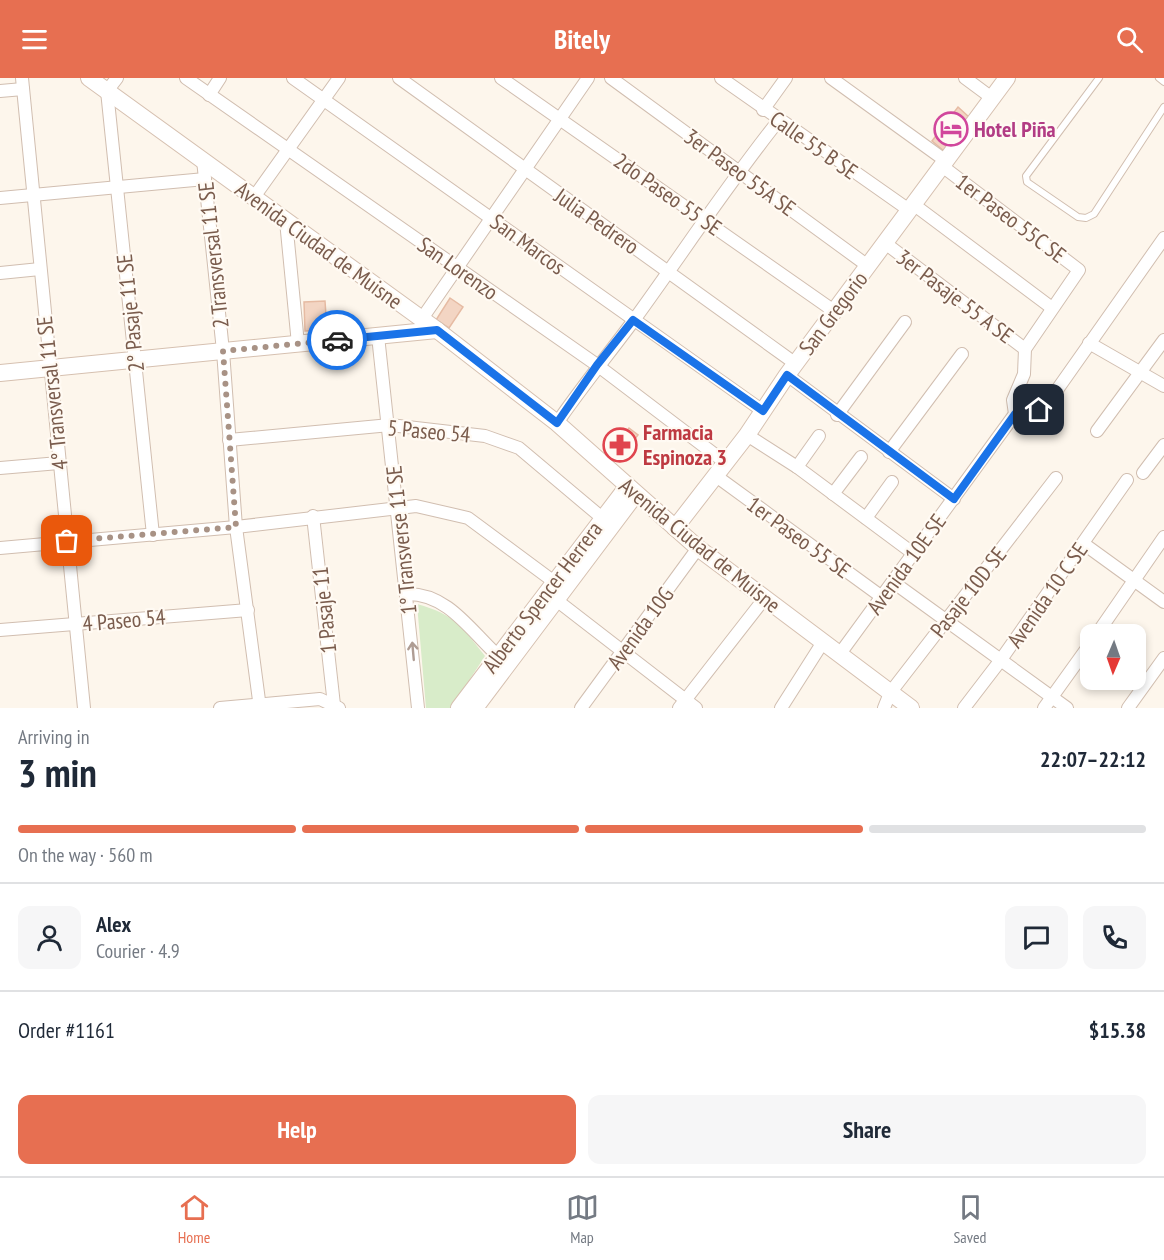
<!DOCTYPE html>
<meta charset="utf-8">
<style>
:root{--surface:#fff;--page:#f6f6f7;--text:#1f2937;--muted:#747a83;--line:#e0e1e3;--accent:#e76f51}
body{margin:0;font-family:"PT Sans Narrow",sans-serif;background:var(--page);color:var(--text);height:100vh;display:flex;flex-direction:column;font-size:22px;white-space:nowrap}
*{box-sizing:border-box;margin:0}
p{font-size:20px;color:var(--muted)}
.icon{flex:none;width:33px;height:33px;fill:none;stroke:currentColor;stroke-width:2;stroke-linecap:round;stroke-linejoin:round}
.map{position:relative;height:630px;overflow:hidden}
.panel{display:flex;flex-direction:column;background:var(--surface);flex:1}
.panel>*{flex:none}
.needle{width:39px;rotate:182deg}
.buttons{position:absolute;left:1080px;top:546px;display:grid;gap:12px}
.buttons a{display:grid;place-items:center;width:66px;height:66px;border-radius:12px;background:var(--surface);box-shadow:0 3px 9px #0003;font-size:30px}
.pin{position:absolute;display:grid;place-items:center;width:51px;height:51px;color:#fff;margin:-26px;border-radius:12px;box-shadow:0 3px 9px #0006}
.courier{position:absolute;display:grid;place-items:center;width:60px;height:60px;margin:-30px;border:4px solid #1a73e8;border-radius:50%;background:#fff;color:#222;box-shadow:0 2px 8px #0007}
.headline em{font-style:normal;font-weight:700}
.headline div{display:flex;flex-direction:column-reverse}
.headline{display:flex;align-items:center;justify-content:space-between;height:102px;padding:0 18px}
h1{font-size:39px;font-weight:700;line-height:45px}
.bar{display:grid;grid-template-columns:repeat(4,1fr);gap:9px 6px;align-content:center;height:72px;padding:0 18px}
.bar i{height:8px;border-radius:4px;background:var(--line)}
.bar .selected{background:var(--accent)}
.bar p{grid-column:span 4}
.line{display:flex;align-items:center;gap:15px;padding:0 18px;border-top:2px solid var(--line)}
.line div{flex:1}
.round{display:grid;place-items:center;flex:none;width:63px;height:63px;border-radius:12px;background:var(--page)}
.button{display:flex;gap:12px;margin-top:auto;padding:12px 18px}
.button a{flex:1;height:69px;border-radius:12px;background:var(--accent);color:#fff;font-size:24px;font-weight:700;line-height:69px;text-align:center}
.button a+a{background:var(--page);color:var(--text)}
header{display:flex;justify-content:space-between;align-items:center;height:78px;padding:0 18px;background:var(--accent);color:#fff;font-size:27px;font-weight:700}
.dock{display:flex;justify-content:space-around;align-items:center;height:84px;border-top:2px solid var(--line);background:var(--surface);font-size:16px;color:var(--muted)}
.dock a{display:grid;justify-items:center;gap:3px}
.dock .selected{color:var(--accent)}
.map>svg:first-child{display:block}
.green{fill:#d8ecc9}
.building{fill:#f3d5c3;stroke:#e6bba3;stroke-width:1.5}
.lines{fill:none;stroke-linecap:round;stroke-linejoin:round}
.lane-casing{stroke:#d1beb0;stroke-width:8}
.street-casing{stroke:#d1beb0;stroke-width:14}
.secondary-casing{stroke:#d6c0b0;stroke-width:18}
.lane{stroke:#fff;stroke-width:6}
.street{stroke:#fff;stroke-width:12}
.secondary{stroke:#fff;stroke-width:16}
.oneway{stroke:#af9d94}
.done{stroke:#a89285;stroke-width:6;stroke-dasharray:0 10.8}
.route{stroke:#1a73e8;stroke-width:8}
.labels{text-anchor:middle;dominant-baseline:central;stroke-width:4.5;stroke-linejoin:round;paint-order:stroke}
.hotel-label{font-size:22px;font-weight:bold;fill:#b23c85;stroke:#fffaf3;text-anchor:start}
.street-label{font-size:22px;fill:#7a5c4d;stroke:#fffaf3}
.health-label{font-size:22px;font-weight:bold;fill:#be3a42;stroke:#fffaf3;text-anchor:start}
</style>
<header><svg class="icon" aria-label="menu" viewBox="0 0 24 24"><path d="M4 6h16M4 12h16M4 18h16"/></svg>Bitely<svg class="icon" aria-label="search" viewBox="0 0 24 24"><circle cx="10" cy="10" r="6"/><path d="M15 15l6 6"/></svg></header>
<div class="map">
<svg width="1164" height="630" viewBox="0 0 1164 630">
<rect width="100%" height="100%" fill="#fdf6ec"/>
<path class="green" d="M417,526C456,537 461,548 485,578L451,630H426Z"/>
<g class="building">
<polygon points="958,29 969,39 944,73 932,63"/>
<polygon points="450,220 463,229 449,250 436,242"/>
<polygon points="325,223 327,252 305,253 304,224"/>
<polygon points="629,350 638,357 623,376 614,369"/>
</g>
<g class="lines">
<defs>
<g id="lane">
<polyline points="1099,0 1026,98 1027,104 1078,139 1086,140 1094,136 1164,29"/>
<polyline points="1159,0 1164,4"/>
</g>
<g id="street">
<polyline points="22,0 84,630"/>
<polyline points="117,0 107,13 153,457"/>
<polyline points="186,0 597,287 726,385"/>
<polyline points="293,0 763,333"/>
<polyline points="399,0 796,286"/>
<polyline points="501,0 834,233"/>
<polyline points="611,0 868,188"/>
<polyline points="721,0 909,132"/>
<polyline points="831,0 946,83"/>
<polyline points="965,0 992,20"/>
<polyline points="0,13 23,11"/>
<polyline points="209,17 220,0"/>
<polyline points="763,32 786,0"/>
<polyline points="203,82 223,273 236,449 260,630"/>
<polyline points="254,119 339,0"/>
<polyline points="0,120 205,101"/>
<polyline points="913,126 1052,230"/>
<polyline points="286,143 298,266"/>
<polyline points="885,165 1025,271"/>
<polyline points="0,195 40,191"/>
<polyline points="421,242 588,0"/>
<polyline points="378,258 418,630"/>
<polyline points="1089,265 1164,308"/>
<polyline points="787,297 954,421"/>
<polyline points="1015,336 1039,332 1052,319 1164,160"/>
<polyline points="837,337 905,244"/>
<path d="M557,345C581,310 608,277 634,242C682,176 727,107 779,42"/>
<polyline points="1097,353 1164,262"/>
<polyline points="747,357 797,389 914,476"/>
<polyline points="229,362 390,347 485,358 519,370 601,439"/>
<polyline points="889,374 962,276"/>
<polyline points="797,389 819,358"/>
<polyline points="0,390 59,385"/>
<polyline points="1143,395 1164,367"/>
<polyline points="716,398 882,519"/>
<polyline points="833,416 861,379"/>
<polyline points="313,438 334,627"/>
<polyline points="866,440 892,404"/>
<polyline points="1084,466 1164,524"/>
<polyline points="0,470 236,449 416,428 468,440 553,503"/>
<polyline points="893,504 1067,630"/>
<path d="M408,516C446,516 468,549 494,574"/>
<polyline points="555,521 696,630"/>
<polyline points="0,552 248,532"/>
<polyline points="1097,556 1164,459"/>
<polyline points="839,577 1015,336 1013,322 1024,296 1025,271 1079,192 942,88"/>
<polyline points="220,630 320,621 339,630"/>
<polyline points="581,630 698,470"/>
<polyline points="679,630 764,521"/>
<polyline points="781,630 823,564"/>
<polyline points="884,630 890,615 1056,400"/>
<polyline points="964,630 1000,583 1127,402"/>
<polyline points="1044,630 1090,566"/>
<polyline points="1128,630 1164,580"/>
</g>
<g id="secondary">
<polyline points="89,0 437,252 557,345 698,470 911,630"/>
<polyline points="0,295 437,252"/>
<polyline points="675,450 747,357 787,297 1007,0"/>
<polyline points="459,630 627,409"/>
<polyline points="475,630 635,417"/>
</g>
</defs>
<use href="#lane" class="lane-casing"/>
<use href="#street" class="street-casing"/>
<use href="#secondary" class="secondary-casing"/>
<use href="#lane" class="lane"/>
<use href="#street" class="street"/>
<use href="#secondary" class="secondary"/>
</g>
<defs><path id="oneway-shaft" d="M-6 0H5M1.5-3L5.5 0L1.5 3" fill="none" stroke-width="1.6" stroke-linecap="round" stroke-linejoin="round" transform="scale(1.5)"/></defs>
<use class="oneway" href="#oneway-shaft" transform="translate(413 573) rotate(-95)"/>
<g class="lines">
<polyline class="done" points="67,463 236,449 223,273 337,262"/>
<polyline class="route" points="337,262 437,252 557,345 597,287 633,242 763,333 787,297 954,421 1015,336 1039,332"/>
</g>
<defs>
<symbol id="hotel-ring" viewBox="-11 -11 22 22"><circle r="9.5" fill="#fffaf3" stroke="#d1479c" stroke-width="1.5"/><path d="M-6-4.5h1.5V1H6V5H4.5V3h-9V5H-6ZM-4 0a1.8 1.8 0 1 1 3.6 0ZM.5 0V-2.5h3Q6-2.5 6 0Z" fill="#d1479c"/></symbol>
<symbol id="pharmacy-ring" viewBox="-11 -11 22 22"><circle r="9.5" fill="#fffaf3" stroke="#e0444e" stroke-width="1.5"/><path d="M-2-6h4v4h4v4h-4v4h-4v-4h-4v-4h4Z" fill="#e0444e"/></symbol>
</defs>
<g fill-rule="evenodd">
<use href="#hotel-ring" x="932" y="32" width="38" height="38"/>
<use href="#pharmacy-ring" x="601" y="348" width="38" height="38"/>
</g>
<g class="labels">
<g class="hotel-label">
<text x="974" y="51">Hotel Piña</text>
</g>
<g class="street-label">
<text transform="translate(814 67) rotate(35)">Calle 55 B SE</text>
<text transform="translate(740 94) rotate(36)">3er Paseo 55A SE</text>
<text transform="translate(668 116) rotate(35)">2do Paseo 55 SE</text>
<text transform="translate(1011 140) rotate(37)">1er Paseo 55C SE</text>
<text transform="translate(597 143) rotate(35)">Julia Pedrero</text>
<text transform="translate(528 166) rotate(36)">San Marcos</text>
<text transform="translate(319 167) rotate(36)">Avenida Ciudad de Muisne</text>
<text transform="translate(213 177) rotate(-96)">2 Transversal 11 SE</text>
<text transform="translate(458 190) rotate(35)">San Lorenzo</text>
<text transform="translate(955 218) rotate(37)">3er Pasaje 55 A SE</text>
<text transform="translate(130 235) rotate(-96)">2° Pasaje 11 SE</text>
<text transform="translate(833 235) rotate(-53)">San Gregorio</text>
<text transform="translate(52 315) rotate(-96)">4° Transversal 11 SE</text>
<text transform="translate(429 353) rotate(5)">5 Paseo 54</text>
<text transform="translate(799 459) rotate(36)">1er Paseo 55 SE</text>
<text transform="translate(401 462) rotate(-96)">1° Transverse 11 SE</text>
<text transform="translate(700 467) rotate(39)">Avenida Ciudad de Muisne</text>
<text transform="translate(906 486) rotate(-54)">Avenida 10E SE</text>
<text transform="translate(968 514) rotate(-52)">Pasaje 10D SE</text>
<text transform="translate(1047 517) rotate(-55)">Avenida 10 C SE</text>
<text transform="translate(542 519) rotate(-53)">Alberto Spencer Herrera</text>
<text transform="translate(324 532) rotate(-96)">1 Pasaje 11</text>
<text transform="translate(124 542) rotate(-5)">4 Paseo 54</text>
<text transform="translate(640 550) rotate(-54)">Avenida 10G</text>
</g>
<g class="health-label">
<text x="643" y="354">Farmacia<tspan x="643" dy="25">Espinoza 3</tspan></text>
</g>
</g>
</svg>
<div class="buttons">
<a><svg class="needle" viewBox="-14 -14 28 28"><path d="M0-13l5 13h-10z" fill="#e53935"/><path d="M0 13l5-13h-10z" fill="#747a83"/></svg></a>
</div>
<div class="pin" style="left:67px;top:463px;background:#ea580c"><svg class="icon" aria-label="bag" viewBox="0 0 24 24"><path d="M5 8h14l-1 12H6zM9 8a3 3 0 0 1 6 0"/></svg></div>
<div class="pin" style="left:1039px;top:332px;background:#1f2937"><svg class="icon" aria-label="home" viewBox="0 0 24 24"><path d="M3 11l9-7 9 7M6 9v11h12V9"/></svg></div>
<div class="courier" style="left:337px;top:262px"><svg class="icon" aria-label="car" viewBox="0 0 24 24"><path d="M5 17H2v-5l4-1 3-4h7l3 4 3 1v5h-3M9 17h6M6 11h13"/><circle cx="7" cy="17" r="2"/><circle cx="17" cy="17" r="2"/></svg></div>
</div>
<section class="panel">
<div class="headline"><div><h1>3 min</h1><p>Arriving in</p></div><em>22:07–22:12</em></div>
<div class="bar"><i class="selected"></i><i class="selected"></i><i class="selected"></i><i></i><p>On the way · 560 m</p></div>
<div class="line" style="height:108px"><a class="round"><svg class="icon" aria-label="person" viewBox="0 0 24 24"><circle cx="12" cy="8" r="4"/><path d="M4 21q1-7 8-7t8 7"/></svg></a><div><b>Alex</b><p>Courier · 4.9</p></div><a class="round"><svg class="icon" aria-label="chat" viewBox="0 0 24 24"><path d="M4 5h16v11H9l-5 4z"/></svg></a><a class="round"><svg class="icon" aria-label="phone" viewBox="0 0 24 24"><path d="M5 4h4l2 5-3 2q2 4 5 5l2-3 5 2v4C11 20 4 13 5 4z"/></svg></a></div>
<div class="line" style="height:78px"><div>Order #1161</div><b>$15.38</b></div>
<div class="button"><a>Help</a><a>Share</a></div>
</section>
<nav class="dock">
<a class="selected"><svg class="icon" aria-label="home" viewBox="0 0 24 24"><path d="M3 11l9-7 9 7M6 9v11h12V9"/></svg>Home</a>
<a><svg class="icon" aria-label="map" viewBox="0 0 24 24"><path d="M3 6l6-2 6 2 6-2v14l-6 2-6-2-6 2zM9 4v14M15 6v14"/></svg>Map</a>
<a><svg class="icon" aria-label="saved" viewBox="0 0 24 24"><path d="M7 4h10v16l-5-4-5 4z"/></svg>Saved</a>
</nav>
